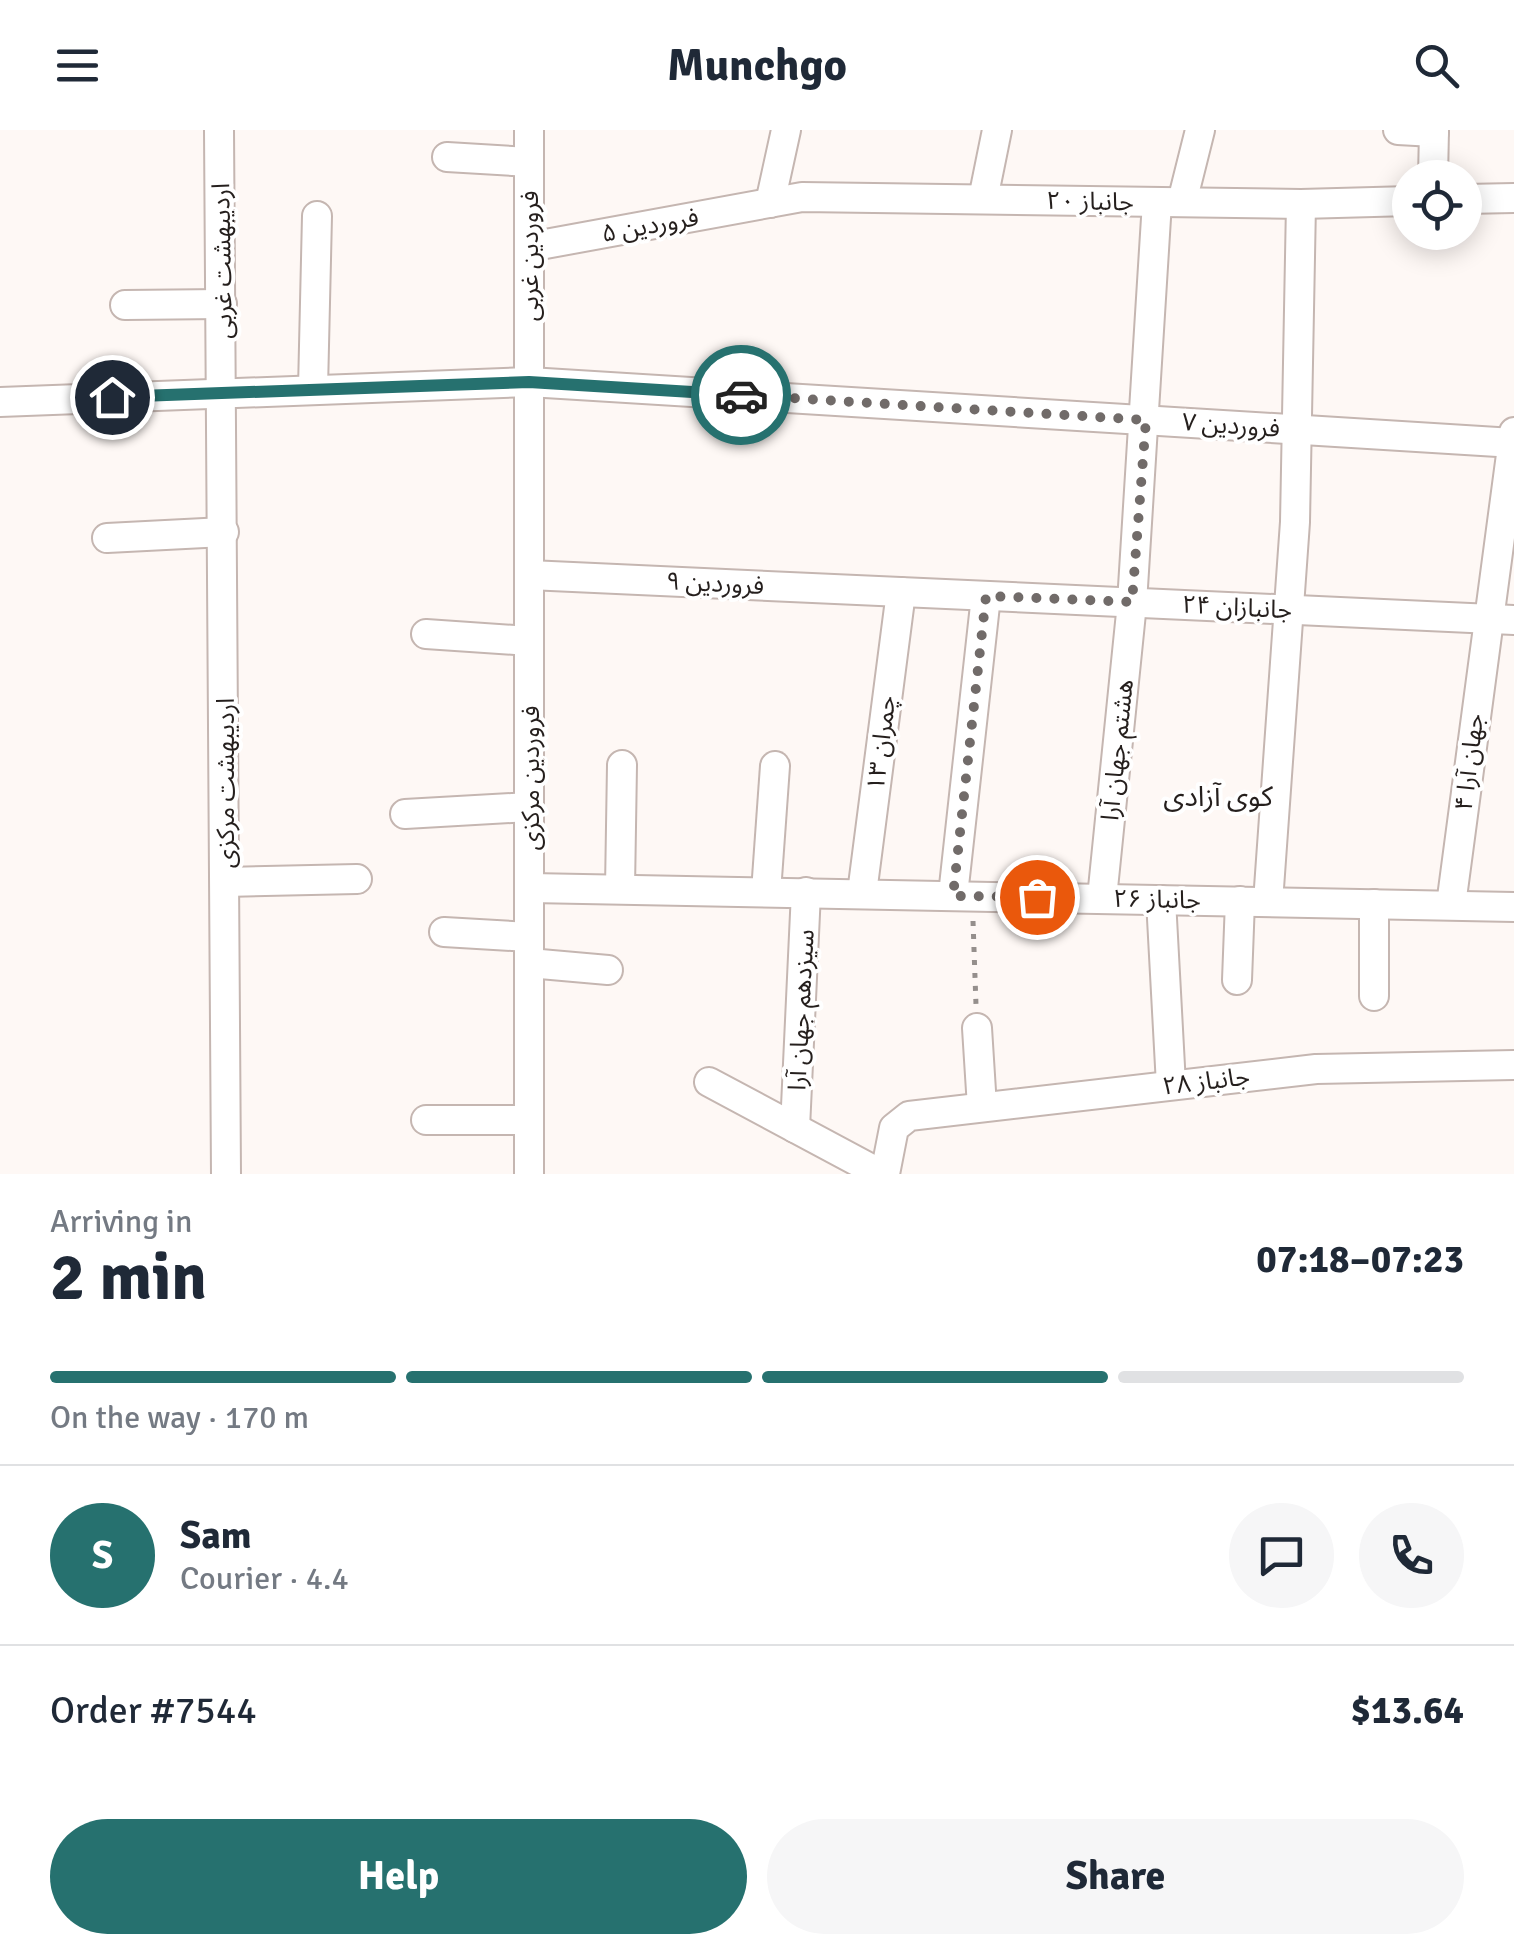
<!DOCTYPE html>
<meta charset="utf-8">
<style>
:root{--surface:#fff;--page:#f6f6f7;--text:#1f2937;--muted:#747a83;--line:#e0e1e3;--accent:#26716f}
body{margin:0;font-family:Signika,"Noto Sans Arabic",sans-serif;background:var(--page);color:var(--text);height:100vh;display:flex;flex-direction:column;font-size:38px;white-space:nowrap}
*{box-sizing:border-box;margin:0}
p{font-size:32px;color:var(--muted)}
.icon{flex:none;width:55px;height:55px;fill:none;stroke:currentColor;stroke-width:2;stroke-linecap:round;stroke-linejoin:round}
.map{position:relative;height:1044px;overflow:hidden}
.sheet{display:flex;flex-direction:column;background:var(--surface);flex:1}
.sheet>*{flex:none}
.tools{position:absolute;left:1392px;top:30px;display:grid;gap:20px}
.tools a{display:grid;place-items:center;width:90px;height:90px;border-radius:50%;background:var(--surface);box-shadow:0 5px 25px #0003;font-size:50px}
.pin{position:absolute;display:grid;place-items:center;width:85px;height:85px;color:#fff;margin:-42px;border:5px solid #fff;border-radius:50%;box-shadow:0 2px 10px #0007}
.courier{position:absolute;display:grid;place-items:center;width:100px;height:100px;margin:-50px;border:8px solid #26716f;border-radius:50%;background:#fff;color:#222;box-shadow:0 2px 12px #0007}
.headline em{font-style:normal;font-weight:700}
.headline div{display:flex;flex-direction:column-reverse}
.headline{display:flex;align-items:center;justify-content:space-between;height:170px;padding:0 50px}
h1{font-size:65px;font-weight:700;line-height:75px}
.bar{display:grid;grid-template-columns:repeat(4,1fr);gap:15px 10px;align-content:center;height:120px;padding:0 50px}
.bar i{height:12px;border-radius:8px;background:var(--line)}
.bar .selected{background:var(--accent)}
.bar p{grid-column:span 4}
.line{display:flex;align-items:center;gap:25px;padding:0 50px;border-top:2px solid var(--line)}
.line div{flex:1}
.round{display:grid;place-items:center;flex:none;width:105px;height:105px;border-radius:52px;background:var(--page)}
.button{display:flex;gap:20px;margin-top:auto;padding:20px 50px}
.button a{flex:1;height:115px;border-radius:60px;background:var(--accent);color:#fff;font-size:40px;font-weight:700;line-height:115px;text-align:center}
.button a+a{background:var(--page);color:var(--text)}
header{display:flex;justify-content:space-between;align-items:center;height:130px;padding:0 50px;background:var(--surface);font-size:45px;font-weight:700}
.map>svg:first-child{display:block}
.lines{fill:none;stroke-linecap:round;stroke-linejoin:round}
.street-casing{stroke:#c5b6b1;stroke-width:32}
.path{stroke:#958f8c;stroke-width:5;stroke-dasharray:5 8;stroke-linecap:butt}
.street{stroke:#fff;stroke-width:28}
.done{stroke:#716b69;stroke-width:10;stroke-dasharray:0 18}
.route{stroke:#26716f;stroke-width:12}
.labels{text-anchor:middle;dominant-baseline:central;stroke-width:8;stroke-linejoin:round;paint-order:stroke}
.street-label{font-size:25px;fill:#251f1d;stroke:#fff}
.neighbourhood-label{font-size:28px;fill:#251f1d;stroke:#fff}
</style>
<header><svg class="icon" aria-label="menu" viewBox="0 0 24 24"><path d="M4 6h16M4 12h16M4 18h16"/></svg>Munchgo<svg class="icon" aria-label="search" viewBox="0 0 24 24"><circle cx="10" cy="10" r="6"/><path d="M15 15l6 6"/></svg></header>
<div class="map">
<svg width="1514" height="1044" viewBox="0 0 1514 1044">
<rect width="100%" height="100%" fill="#fef8f5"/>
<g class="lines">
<defs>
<g id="street">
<polyline points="219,0 226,1044"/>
<polyline points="1398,0 1434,2"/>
<polyline points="447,27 529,32"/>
<polyline points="1433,48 1434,0"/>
<polyline points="983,69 997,0"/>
<polyline points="1465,69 1514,68"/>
<polyline points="1182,72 1200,0"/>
<polyline points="770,73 786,0"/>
<polyline points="529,117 802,67 1301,74 1410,71"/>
<polyline points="125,175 222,174"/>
<polyline points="313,259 317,86"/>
<polyline points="0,272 529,252 1514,313"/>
<polyline points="107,408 224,402"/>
<polyline points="529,445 1514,490"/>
<polyline points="426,504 529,511"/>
<polyline points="405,684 529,677"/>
<polyline points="225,752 357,749"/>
<polyline points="531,758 1514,777"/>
<polyline points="620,758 622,635"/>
<polyline points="766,762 775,636"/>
<polyline points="862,763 901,462"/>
<polyline points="953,765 986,466"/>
<polyline points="1102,768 1132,473 1157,72"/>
<polyline points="1161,770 1171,955"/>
<polyline points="1268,772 1295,392 1301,74"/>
<polyline points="1451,775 1514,302"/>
<polyline points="444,802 529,807"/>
<polyline points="529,833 608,840"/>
<polyline points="1237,850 1240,771"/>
<polyline points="1374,866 1374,774"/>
<polyline points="977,898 982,977"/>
<polyline points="709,952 881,1044"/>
<polyline points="426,990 529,990"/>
<polyline points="795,998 806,762"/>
<polyline points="529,1044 529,0"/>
<polyline points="885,1044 894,998 909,986 1316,939 1514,935"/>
</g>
</defs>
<use href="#street" class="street-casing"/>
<polyline class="path" points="973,791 976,875"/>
<use href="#street" class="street"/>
</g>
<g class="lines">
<polyline class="done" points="741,265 1146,290 1132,472 986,466 953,766 1037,767"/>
<polyline class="route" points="112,267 529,252 741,265"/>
</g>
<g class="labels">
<g class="street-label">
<text transform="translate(1090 71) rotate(1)">۲۰ جانباز</text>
<text transform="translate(650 95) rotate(-10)">فروردین ۵</text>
<text transform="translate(529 126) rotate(-90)">فروردین غربی</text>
<text transform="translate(222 131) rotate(-91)">اردیبهشت غربی</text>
<text transform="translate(1231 295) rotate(4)">فروردین ۷</text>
<text transform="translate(715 453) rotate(3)">فروردین ۹</text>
<text transform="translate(1237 477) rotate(3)">جانبازان ۲۴</text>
<text transform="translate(881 613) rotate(-83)">۱۳ چمران</text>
<text transform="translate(1117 620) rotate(-84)">هشتم جهان آرا</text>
<text transform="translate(1469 632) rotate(-83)">۴ جهان آرا</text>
<text transform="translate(530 648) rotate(-90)">فروردین مرکزی</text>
<text transform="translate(225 653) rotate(-90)">اردیبهشت مرکزی</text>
<text transform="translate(1157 769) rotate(1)">جانباز ۲۶</text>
<text transform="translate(801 880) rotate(-87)">سیزدهم جهان آرا</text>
<text transform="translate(1206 951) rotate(-7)">جانباز ۲۸</text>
</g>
<g class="neighbourhood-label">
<text x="1218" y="667">کوی آزادی</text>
</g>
</g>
</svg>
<div class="tools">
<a><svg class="icon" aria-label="locate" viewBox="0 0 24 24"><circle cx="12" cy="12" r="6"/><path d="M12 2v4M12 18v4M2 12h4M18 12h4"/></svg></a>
</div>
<div class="pin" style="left:1037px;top:767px;background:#ea580c"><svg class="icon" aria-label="bag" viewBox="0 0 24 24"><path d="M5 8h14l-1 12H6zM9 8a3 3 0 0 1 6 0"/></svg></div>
<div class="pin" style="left:112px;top:267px;background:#1f2937"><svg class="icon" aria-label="home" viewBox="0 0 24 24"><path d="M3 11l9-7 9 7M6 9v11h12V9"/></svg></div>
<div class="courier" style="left:741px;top:265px"><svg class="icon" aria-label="car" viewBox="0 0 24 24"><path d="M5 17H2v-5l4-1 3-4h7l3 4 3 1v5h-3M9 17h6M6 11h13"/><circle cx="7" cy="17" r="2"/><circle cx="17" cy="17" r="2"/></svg></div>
</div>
<section class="sheet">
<div class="headline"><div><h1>2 min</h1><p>Arriving in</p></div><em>07:18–07:23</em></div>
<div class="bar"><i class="selected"></i><i class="selected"></i><i class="selected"></i><i></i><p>On the way · 170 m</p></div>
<div class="line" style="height:180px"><b class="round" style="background:var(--accent);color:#fff">S</b><div><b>Sam</b><p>Courier · 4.4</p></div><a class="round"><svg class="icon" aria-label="chat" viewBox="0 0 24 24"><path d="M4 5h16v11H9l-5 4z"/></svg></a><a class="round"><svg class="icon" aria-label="phone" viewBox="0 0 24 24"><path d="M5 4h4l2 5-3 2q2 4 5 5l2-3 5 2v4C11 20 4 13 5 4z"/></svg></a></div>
<div class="line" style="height:130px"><div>Order #7544</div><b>$13.64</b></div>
<div class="button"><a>Help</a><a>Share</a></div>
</section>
